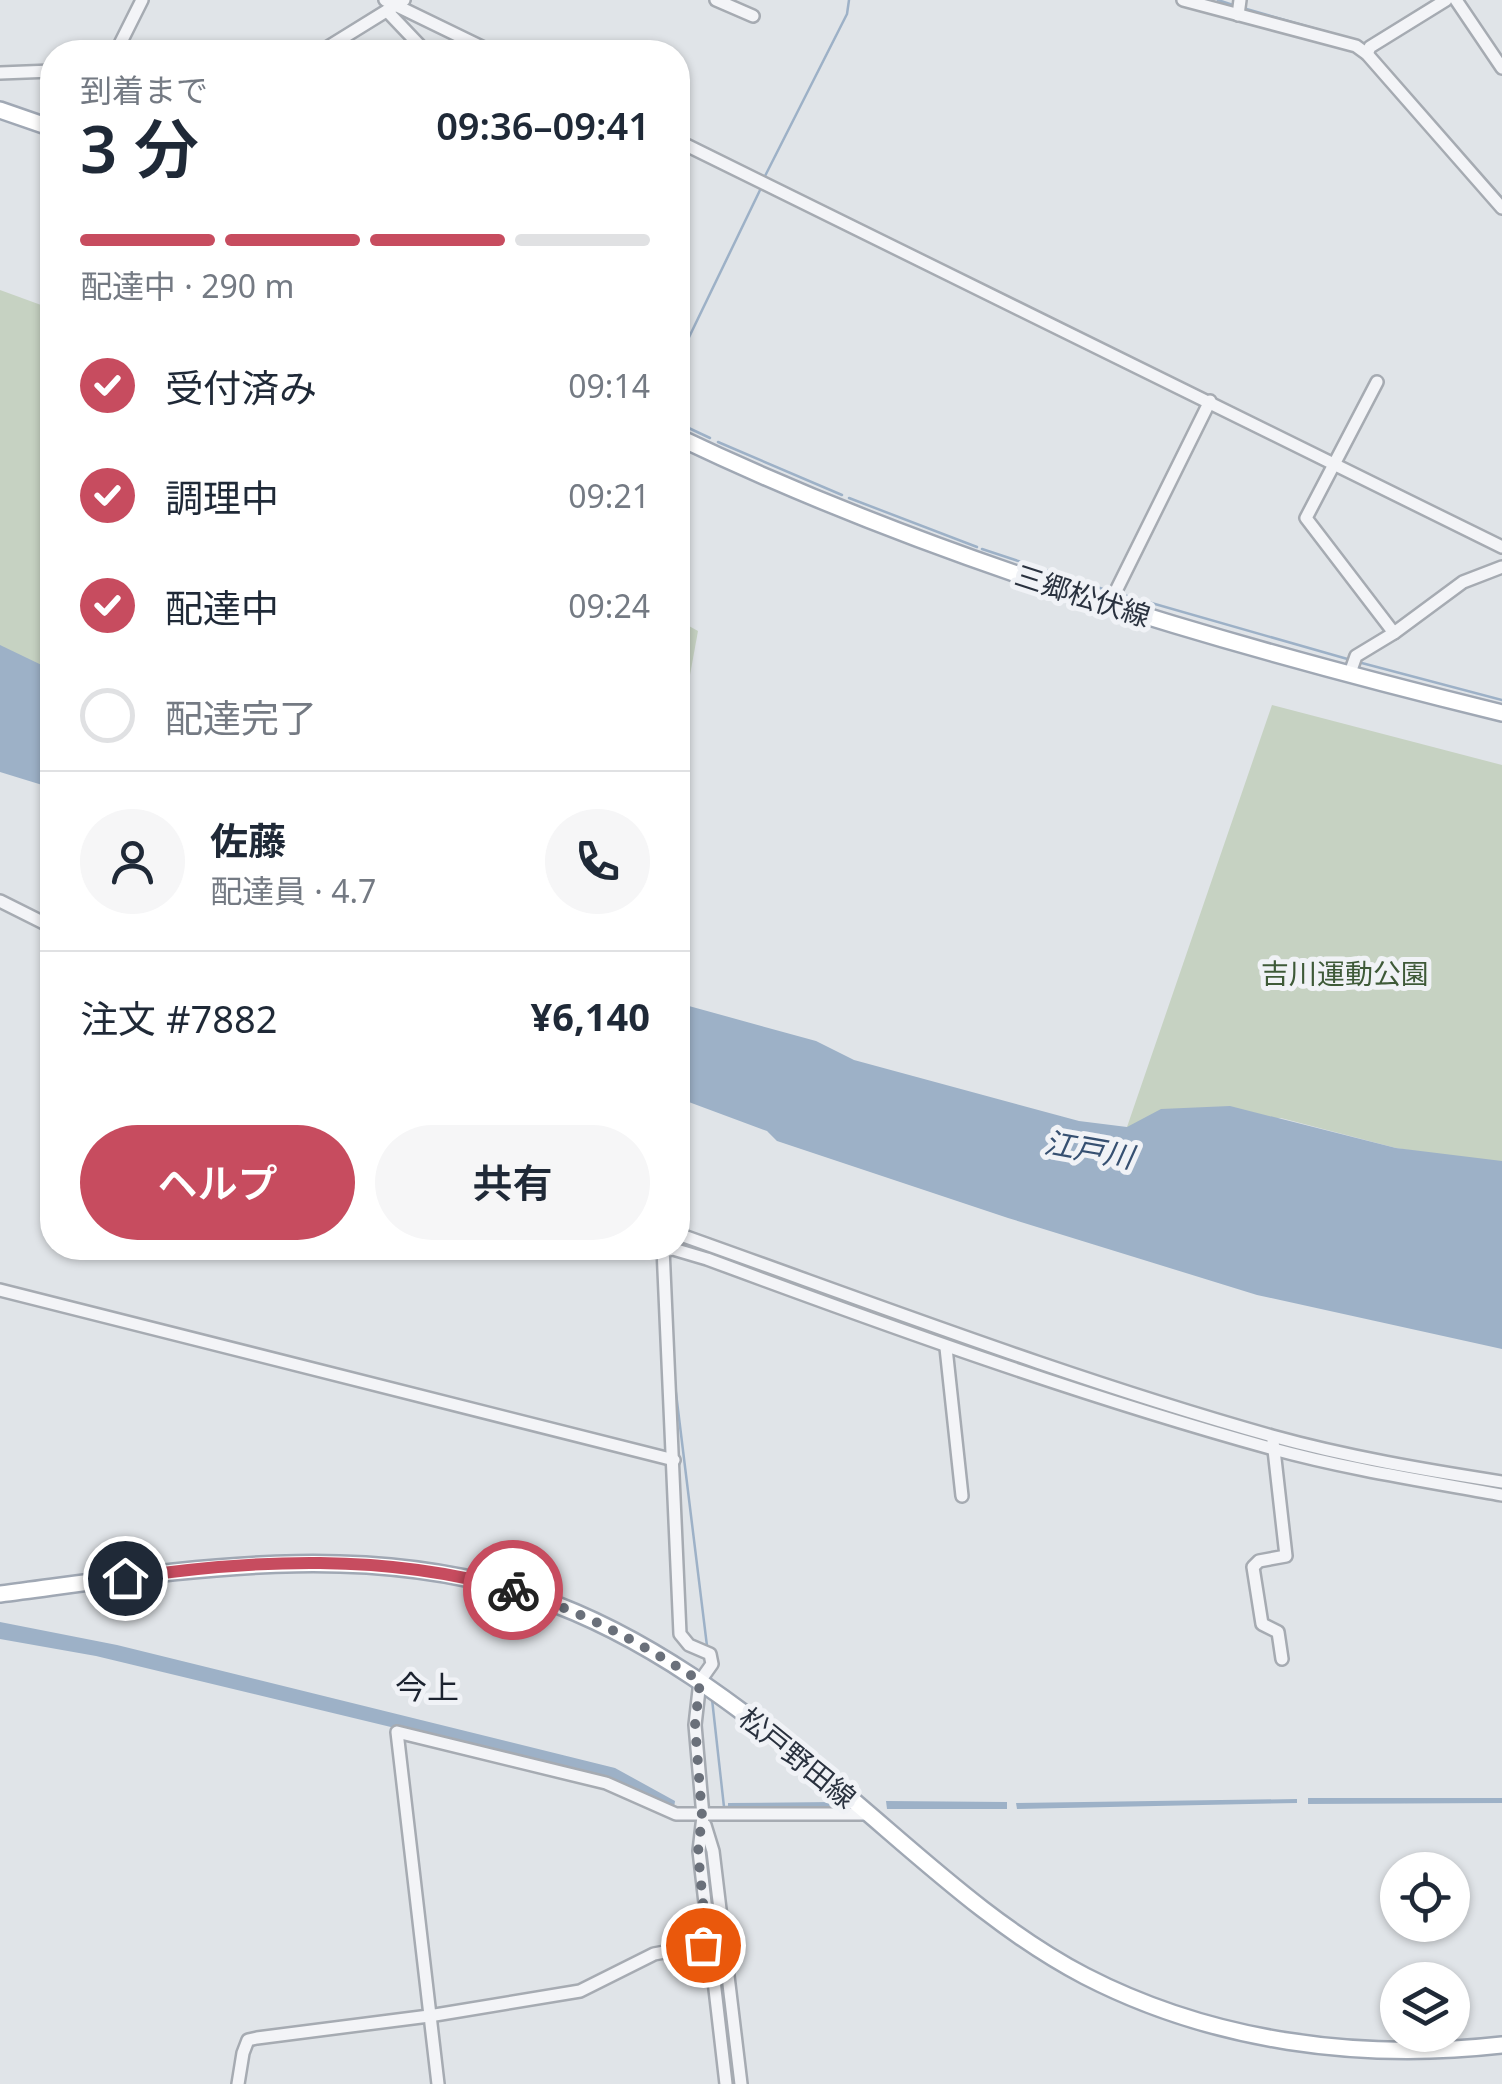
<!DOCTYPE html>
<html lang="ja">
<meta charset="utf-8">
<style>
:root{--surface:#fff;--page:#f6f6f7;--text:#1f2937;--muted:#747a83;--line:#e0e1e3;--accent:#c74c5f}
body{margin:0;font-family:"Noto Sans","Noto Sans JP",sans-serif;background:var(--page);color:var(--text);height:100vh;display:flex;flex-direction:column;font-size:38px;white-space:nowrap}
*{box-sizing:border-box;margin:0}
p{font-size:32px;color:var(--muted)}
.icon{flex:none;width:55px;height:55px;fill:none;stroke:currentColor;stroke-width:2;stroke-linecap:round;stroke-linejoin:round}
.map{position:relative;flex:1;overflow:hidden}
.panel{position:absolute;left:40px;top:40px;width:650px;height:1220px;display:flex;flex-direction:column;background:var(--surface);border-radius:40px;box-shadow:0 2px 8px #0004}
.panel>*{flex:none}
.fabs{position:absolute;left:1380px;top:1852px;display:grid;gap:20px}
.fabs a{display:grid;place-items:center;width:90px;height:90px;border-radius:50%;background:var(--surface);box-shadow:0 2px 8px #0004;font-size:50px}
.pin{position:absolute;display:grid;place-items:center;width:85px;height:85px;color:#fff;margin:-42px;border:5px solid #fff;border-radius:50%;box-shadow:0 2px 10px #0007}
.courier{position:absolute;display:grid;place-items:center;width:100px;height:100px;margin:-50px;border:8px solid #c74c5f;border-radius:50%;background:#fff;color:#222;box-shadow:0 2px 12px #0007}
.summary em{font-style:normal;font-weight:600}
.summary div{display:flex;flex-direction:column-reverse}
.summary{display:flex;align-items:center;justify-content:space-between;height:170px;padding:0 40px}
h1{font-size:65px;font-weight:600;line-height:75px}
.bar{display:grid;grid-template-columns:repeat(4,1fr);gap:15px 10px;align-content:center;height:120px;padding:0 40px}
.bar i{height:12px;border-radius:8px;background:var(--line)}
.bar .on{background:var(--accent)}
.bar p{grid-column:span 4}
.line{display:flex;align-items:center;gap:25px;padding:0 40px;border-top:2px solid var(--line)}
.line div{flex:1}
.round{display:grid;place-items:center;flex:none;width:105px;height:105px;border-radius:52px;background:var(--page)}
ol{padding:0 40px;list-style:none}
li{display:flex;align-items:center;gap:30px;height:110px}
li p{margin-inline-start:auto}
li .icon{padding:10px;border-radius:50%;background:var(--accent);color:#fff;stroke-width:4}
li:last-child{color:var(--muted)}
li i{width:55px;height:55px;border:5px solid var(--line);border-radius:50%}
.primary-button{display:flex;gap:20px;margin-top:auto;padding:20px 40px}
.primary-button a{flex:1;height:115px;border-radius:60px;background:var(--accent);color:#fff;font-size:40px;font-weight:600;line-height:115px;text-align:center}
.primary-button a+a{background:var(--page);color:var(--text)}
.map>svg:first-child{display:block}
.green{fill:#c6d2c2}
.water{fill:#9db1c7}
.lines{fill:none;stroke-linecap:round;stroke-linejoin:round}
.stream{stroke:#9db1c7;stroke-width:2.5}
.minor-casing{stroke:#a6abb2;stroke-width:16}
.major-casing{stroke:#a0a8b4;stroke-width:20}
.minor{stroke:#f3f4f7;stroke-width:11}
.major{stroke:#fff;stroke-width:15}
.done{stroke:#6a707a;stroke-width:10;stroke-dasharray:0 18}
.route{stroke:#c74c5f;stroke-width:12}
.labels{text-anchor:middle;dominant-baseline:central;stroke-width:10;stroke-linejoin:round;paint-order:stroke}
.street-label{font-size:28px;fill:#2a323f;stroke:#f0f2f6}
.park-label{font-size:28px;fill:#3e5a38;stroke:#f0f2f6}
.water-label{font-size:30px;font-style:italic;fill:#365071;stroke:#f0f2f6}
.quarter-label{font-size:32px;fill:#1c2330;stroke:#f0f2f6}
</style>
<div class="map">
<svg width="1502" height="2084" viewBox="0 0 1502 2084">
<rect width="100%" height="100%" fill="#e0e4e8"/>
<g class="green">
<polygon points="0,290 52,309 52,679 0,650"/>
<polygon points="678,620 698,631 678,741"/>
<polygon points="1272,705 1502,765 1502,1166 1396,1148 1281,1118 1127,1127"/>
</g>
<g class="water">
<polygon points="0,645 52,670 52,788 0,772"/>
<polygon points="678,1003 816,1041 854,1060 1079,1121 1127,1127 1161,1109 1230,1106 1396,1148 1502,1161 1502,1349 1257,1295 1008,1218 777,1141 767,1131 678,1098"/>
<polygon points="0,1622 117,1645 615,1768 675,1801 674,1808 607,1779 96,1656 0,1639"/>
<polygon points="1308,1798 1502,1798 1502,1803 1308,1804"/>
<polygon points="1297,1799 1297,1803 1017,1809 1016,1803"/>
<polygon points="886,1801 1007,1802 1007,1809 887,1809"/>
<polygon points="833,1802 833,1808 728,1811 728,1803"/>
</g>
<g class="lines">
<g class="stream">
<polyline points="1218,0 1236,6"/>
<polyline points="1243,8 1341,36"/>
<polyline points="0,79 11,78"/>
<polyline points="1473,166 1502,198"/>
<polyline points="764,178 847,14 849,0"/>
<polyline points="678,360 762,186"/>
<polyline points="678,423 710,438"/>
<polyline points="718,442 842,495"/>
<polyline points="849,498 977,547"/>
<polyline points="982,549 1109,591"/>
<polyline points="1120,594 1351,660"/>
<polyline points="1358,662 1502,700"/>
<polyline points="846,1304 1003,1359"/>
<polyline points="674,1377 707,1646"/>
<polyline points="1072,1382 1184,1416"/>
<polyline points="1317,1453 1334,1458"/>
<polyline points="712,1699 724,1807 728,1807"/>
</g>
<defs>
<g id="minor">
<polyline points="385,0 492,52"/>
<polyline points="716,0 753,16"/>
<polyline points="1183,0 1356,46 1367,54 1502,208"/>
<polyline points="1456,0 1502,68"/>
<polyline points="387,11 426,52"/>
<polyline points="1238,15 1240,0"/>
<polyline points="116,52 142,0"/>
<polyline points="320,52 404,0"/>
<polyline points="1367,54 1370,47 1446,0"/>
<polyline points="0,73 52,71"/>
<polyline points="678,141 1502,547"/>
<polyline points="1377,382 1306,518 1394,633"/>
<polyline points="1110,603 1210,401"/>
<polyline points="1350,673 1356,656 1394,633 1463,582 1502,567"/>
<polyline points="0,901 52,927"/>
<path d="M678,1234C875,1304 1070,1379 1272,1436C1348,1457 1425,1470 1502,1482"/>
<polyline points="663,1248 680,1634 689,1645 710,1654 712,1664 700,1681 695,1725 703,1816 699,1851 726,2084"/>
<path d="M663,1251L673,1249L707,1259C893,1328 1079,1395 1270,1448C1346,1469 1425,1481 1502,1495"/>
<polyline points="0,1290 674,1460"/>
<polyline points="946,1348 962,1496"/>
<polyline points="1273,1441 1286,1556 1259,1561 1253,1567 1262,1624 1278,1632 1282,1659"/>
<polyline points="705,1825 713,1851 741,2084"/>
<polyline points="238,2084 243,2053 248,2040 257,2038 429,2016 580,1991 654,1954 707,1944"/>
<polyline points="438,2084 397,1732 606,1783 676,1814 869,1814"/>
</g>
<g id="major">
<polyline points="0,110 52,128"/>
<path d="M678,437C940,562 1220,644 1502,713"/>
<path d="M0,1594C178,1571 363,1537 538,1598C648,1636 741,1708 830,1781C911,1848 991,1927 1085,1976C1213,2042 1360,2061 1502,2045"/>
</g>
</defs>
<use href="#minor" class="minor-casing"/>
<use href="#major" class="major-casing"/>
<use href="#minor" class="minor"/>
<use href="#major" class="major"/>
</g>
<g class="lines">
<path class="done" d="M513,1590C580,1610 641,1643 700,1681L695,1725L702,1816L698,1852L707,1944L703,1945"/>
<path class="route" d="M125,1578C254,1559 387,1553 513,1590"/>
</g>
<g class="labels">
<g class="street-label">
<text transform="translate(1083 595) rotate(18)">三郷松伏線</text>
<text transform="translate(798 1757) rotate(39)">松戸野田線</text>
</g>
<g class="park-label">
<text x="1345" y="973">吉川運動公園</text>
</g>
<g class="water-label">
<text transform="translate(1089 1149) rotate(10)">江戸川</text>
</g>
<g class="quarter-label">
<text x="427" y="1686">今上</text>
</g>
</g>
</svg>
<div class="fabs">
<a><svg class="icon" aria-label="locate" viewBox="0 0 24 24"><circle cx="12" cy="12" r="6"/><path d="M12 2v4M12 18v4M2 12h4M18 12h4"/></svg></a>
<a><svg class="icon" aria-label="layers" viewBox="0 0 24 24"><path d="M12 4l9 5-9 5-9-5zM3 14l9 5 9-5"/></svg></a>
</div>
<div class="pin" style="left:703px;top:1945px;background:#ea580c"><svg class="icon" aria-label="bag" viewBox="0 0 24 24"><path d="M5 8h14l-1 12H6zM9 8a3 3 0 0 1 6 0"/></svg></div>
<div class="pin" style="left:125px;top:1578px;background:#1f2937"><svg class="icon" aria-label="home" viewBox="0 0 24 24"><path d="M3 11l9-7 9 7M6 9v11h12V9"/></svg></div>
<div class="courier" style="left:513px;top:1590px"><svg class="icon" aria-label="bike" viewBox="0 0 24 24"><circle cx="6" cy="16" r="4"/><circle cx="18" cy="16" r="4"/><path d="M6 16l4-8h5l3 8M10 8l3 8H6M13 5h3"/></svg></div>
<section class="panel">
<div class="summary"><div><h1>3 分</h1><p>到着まで</p></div><em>09:36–09:41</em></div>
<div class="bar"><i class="on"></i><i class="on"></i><i class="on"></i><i></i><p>配達中 · 290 m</p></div>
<ol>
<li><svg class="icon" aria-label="check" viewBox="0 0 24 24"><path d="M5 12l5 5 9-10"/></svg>受付済み<p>09:14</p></li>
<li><svg class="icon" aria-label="check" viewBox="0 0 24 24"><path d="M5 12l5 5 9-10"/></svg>調理中<p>09:21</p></li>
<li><svg class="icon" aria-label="check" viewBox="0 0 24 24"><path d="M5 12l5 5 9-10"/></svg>配達中<p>09:24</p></li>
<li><i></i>配達完了</li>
</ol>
<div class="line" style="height:180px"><a class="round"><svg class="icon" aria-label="person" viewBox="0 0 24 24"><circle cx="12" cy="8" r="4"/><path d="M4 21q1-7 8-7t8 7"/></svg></a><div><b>佐藤</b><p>配達員 · 4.7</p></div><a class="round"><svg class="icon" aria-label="phone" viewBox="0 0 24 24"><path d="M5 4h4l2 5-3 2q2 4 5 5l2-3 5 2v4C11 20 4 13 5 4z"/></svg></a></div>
<div class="line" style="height:130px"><div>注文 #7882</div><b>¥6,140</b></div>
<div class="primary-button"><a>ヘルプ</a><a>共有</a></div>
</section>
</div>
